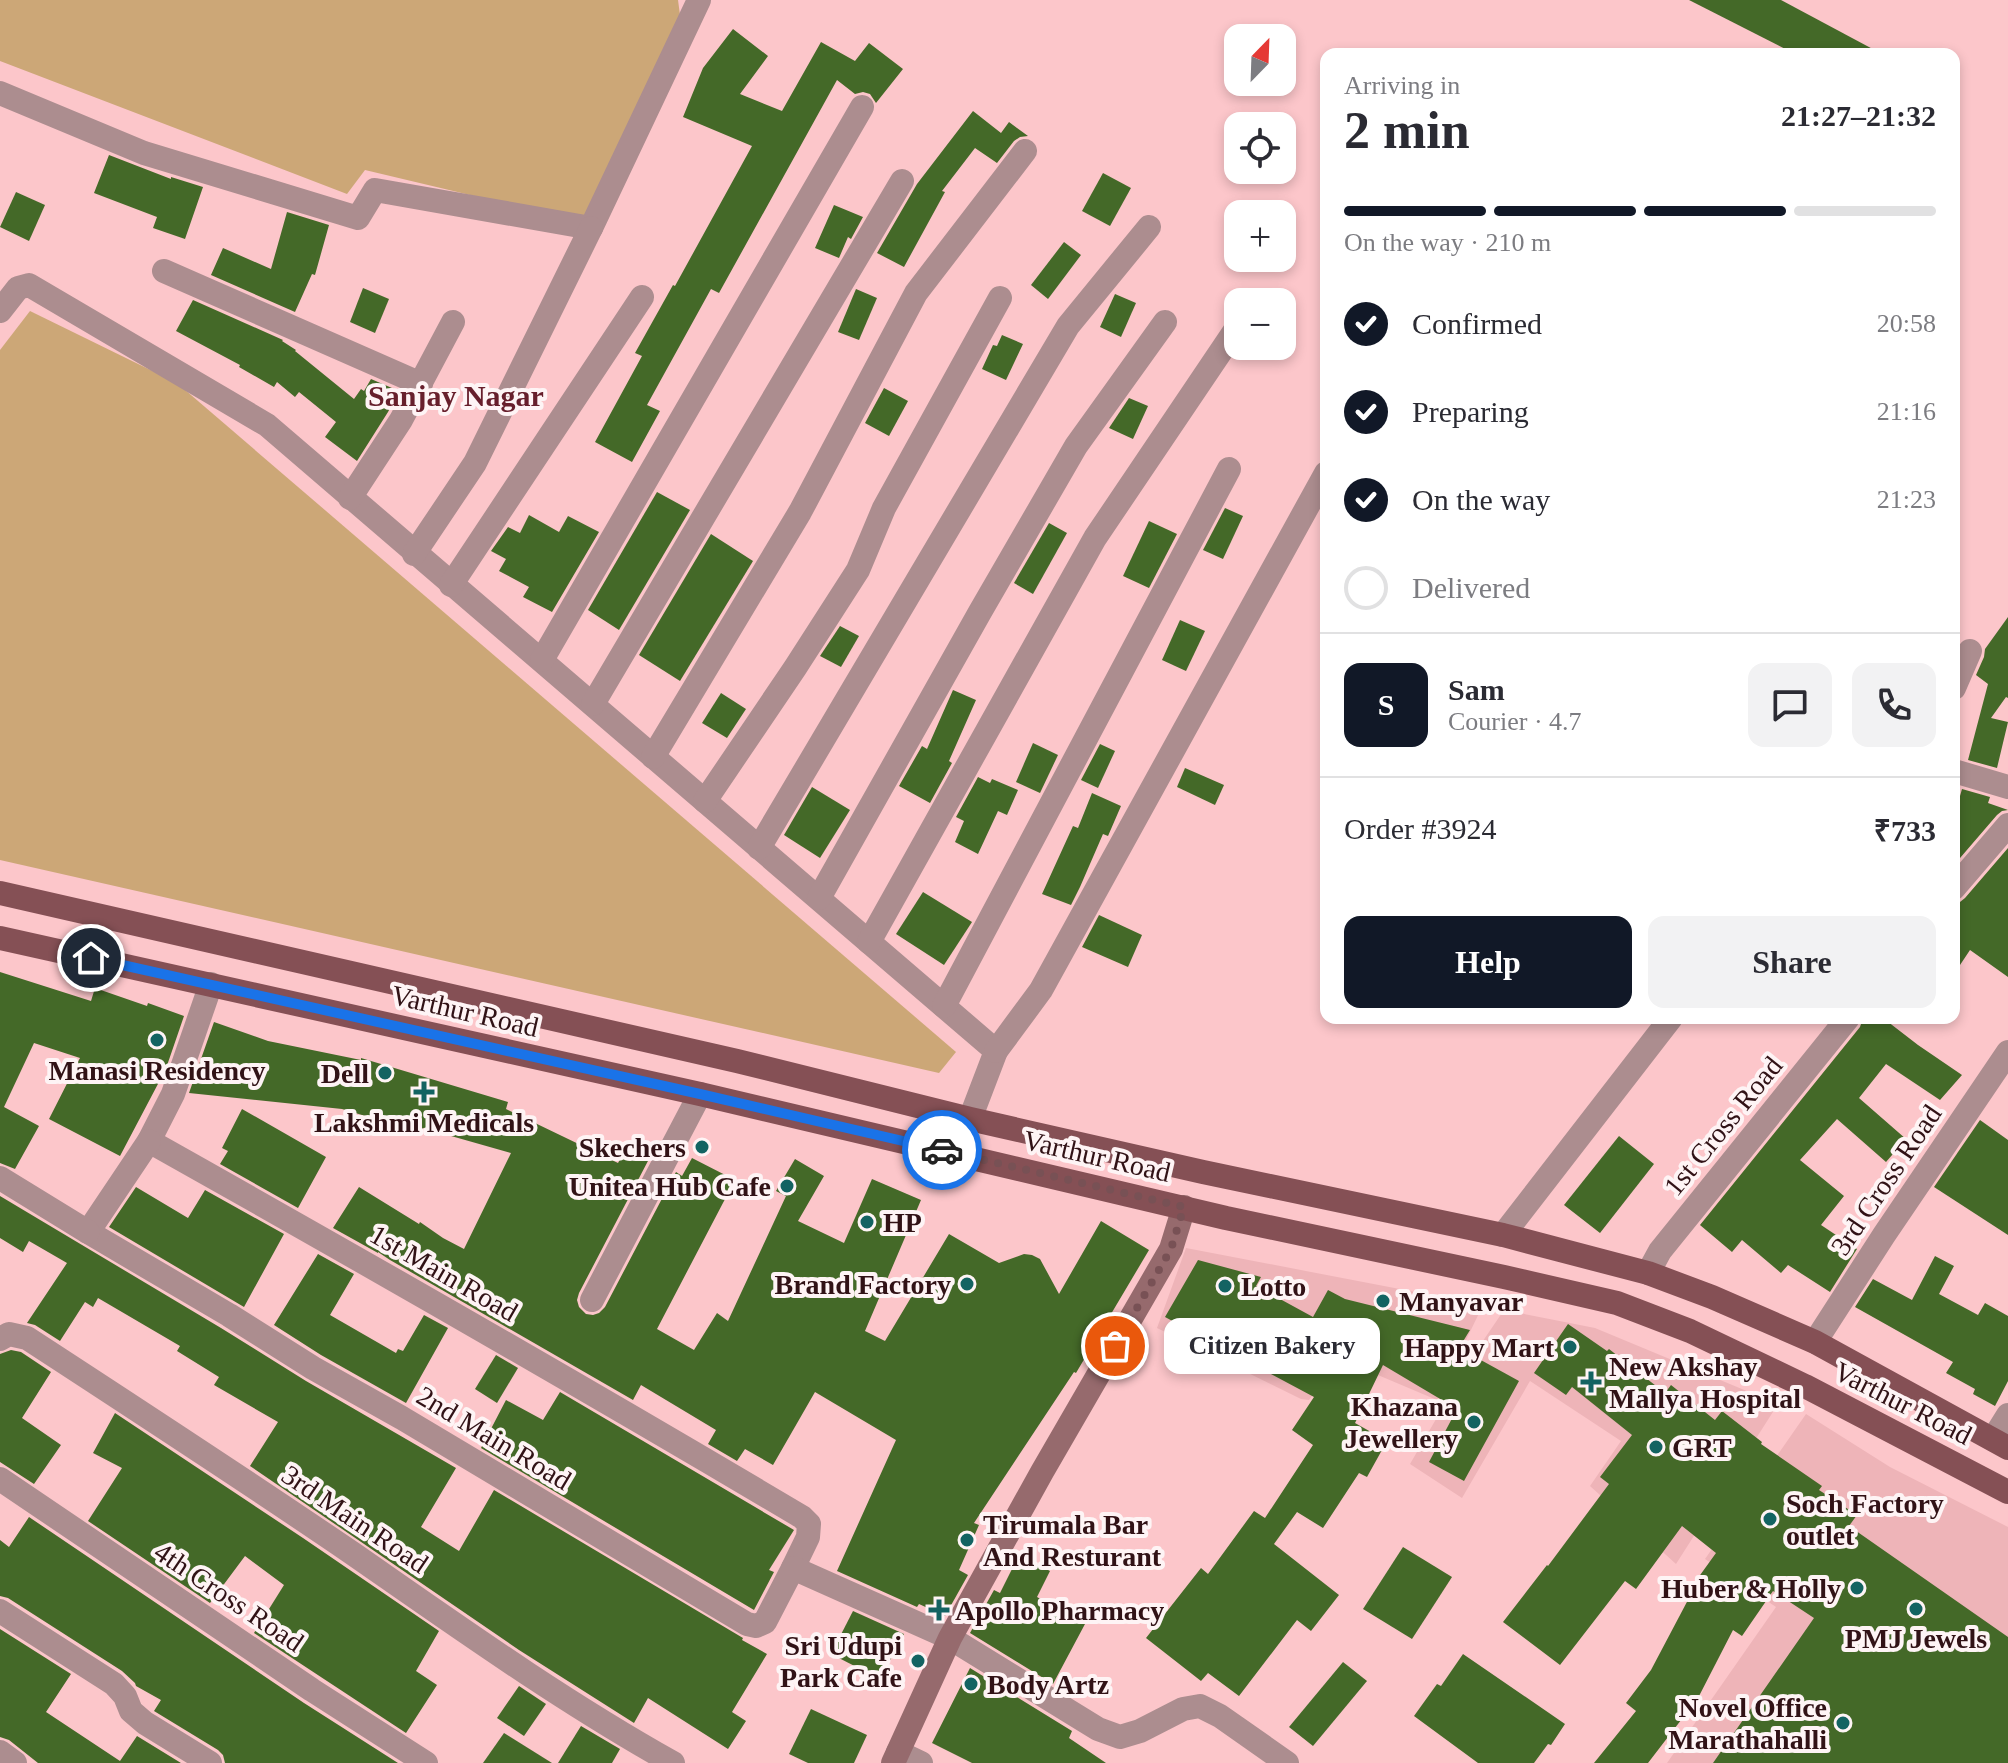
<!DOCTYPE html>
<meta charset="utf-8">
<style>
:root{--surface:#fff;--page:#f2f2f3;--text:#2b2b33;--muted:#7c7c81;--line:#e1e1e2;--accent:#111827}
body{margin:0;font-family:"Times New Roman",serif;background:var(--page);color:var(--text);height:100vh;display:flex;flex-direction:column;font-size:30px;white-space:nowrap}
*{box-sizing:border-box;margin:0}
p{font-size:26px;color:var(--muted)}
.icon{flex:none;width:44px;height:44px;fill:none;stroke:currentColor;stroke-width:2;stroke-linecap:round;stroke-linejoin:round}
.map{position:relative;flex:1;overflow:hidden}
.side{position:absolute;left:1320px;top:48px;width:640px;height:976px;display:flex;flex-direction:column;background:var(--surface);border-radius:16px;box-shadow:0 4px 12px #0003}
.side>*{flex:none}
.needle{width:52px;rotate:23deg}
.fabs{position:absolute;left:1224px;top:24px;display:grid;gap:16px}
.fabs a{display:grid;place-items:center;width:72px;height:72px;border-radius:16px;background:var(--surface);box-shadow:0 4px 12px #0003;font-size:40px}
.pin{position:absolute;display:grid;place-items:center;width:68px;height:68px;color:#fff;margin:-34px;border:4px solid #fff;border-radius:50%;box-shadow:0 2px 8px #0007}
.courier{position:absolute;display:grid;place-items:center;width:80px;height:80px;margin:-40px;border:6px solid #1a73e8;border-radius:50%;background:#fff;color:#222;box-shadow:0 2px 10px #0007}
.bubble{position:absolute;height:56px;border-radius:16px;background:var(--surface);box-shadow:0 4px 12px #0003;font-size:26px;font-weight:700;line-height:56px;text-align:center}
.overview em{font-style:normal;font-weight:700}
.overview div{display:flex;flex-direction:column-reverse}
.overview{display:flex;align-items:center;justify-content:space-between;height:136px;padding:0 24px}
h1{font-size:52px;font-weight:700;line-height:60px}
.bar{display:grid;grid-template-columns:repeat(4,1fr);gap:12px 8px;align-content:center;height:96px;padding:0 24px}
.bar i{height:10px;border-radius:6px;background:var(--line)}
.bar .on{background:var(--accent)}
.bar p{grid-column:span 4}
.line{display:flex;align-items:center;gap:20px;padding:0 24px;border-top:2px solid var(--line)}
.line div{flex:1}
.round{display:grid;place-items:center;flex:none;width:84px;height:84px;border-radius:16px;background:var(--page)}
ol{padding:0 24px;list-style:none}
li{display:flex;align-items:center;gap:24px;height:88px}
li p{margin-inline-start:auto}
li .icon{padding:8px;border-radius:50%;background:var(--accent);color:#fff;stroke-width:4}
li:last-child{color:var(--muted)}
li i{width:44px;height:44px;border:4px solid var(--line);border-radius:50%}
.primary-button{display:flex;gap:16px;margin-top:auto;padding:16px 24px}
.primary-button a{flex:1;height:92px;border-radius:16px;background:var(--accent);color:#fff;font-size:32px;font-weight:700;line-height:92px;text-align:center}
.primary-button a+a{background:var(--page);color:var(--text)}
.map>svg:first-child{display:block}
.built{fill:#eeb4b8}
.green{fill:#cca777}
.building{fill:#446928}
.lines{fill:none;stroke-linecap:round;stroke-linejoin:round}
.street{stroke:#ac8d8f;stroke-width:24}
.secondary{stroke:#966a6d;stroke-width:24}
.primary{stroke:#855055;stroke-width:24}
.done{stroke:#785155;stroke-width:8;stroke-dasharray:0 14.4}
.route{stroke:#1a73e8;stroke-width:10}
.poi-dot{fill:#136362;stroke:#fef4f5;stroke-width:3}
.labels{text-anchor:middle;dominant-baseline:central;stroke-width:8;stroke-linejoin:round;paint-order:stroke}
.street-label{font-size:28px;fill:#311216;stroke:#fef4f5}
.poi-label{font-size:28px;font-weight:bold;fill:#311216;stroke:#fef4f5;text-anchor:end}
.neighbourhood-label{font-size:30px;font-weight:bold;fill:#671f2c;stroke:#fef4f5}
</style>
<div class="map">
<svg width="2008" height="1763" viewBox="0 0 2008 1763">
<rect width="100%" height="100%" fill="#fcc6ca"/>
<g class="built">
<polygon points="1186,1248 1483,1305 1437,1400 1340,1359 1309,1400 1301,1399 1157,1328"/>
<polygon points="1504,1310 1595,1328 1778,1404 1676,1564 1590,1486 1621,1441 1530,1381 1462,1498 1410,1464 1472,1357"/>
<polygon points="1806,1414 1890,1467 2008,1527 2008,1679 1953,1763 1667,1763 1776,1607 1705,1559"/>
</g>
<g class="green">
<polygon points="0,0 678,0 680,15 584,222 365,170 347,194 0,61"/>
<polygon points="30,311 177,383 956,1052 939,1073 0,860 0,350"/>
</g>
<g class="building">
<polygon points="1689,0 1781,0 1882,54 1795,54"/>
<polygon points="733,29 768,56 740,94 782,111 821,42 855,61 869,43 903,69 876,103 870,94 863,92 855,94 837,80 719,293 711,289 647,405 660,411 632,462 595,442 642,356 635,353 673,285 675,286 752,146 683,117 703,68"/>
<polygon points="973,111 1001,133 1009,122 1028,136 1020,137 1014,141 997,163 975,148 942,191 945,192 904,267 877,253 917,184"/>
<polygon points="109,155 171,179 171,177 203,187 185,239 153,228 157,217 94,193"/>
<polygon points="1103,173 1131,188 1110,226 1082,211"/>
<polygon points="16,192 45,205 29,241 0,227"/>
<polygon points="834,205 863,217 851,239 848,237 839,258 815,248"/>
<polygon points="287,212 329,225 315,275 312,274 295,312 211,275 223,248 271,269"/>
<polygon points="1064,242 1081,255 1048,299 1031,285"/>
<polygon points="363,288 389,299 375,333 350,322"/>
<polygon points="856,289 877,298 859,340 838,332"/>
<polygon points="1115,294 1136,303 1121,337 1100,327"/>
<polygon points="193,300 283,340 282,341 296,350 295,351 354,399 361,389 364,391 371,379 399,391 388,412 357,461 325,437 336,422 299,392 295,397 277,382 274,387 239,367 240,365 176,331"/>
<polygon points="1002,335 1023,344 1006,380 982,369 993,345 997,346"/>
<polygon points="884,388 908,401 889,436 865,423"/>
<polygon points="1129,398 1148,406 1133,439 1109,428"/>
<polygon points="657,492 690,510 619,630 588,610"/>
<polygon points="1225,508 1243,516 1223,559 1203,550"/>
<polygon points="529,515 559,532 568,516 599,532 552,612 523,597 529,587 499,571 506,559 491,551 508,527 520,533"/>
<polygon points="1149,521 1177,534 1149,588 1123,576"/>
<polygon points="1049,523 1067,533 1033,594 1014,583"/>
<polygon points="711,534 753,561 680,681 639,655"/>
<polygon points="2008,617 2008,698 2006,697 1991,718 2008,722 1997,768 1968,760 1988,684 1976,675 1984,657 1985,649"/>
<polygon points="1180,620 1205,631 1186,671 1162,660"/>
<polygon points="840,626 859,636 841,667 820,656"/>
<polygon points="953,690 976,700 949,761 952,763 930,803 899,786 922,746 927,749"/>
<polygon points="721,693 746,709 727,738 702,723"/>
<polygon points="1033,743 1058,755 1040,793 1016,782"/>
<polygon points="1100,744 1115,751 1098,788 1081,780"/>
<polygon points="1185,768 1224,785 1215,805 1177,787"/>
<polygon points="978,777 990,783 992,779 1018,790 1007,815 998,811 978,854 955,842 964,821 956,817"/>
<polygon points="812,787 850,810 820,858 784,835"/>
<polygon points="1962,789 1990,797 1988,803 2008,810 2002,811 1997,815 1954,865 1954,817"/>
<polygon points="1092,793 1121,806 1108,836 1103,834 1080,887 1071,905 1042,894 1073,826 1078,828"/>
<polygon points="2008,848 2008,977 1970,950 1954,974 1954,903 1960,902 1965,898"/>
<polygon points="923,892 972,922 944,965 896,934"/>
<polygon points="1099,915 1142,935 1128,967 1082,947"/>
<polygon points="0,972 91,1001 95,988 147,1006 148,1003 184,1016 161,1083 159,1082 120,1156 49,1119 80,1058 34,1043 4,1107 39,1126 15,1169 0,1163"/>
<polygon points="1863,1018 1883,1018 1918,1045 1962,1075 1940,1100 1886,1064 1859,1098 1906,1139 1886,1162 1837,1119 1800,1160 1844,1196 1821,1225 1857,1249 1830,1292 1788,1265 1781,1273 1742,1240 1732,1252 1700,1225 1860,1027"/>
<polygon points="214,1022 268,1041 361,1060 361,1058 508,1102 506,1109 618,1163 627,1147 649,1159 579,1293 577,1300 579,1307 586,1314 593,1315 599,1313 605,1307 676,1172 682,1176 692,1158 735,1180 657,1329 694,1350 717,1313 728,1321 786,1196 776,1191 795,1159 824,1176 798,1221 844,1243 872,1179 921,1200 865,1331 885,1341 949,1234 999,1263 1024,1254 1032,1255 1040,1259 1059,1294 1101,1221 1149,1250 1076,1373 1074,1372 974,1523 979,1525 959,1570 968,1575 945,1616 919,1604 917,1607 837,1571 896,1440 815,1392 773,1465 745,1449 737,1461 708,1444 716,1430 641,1385 633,1400 390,1260 378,1252 378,1253 333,1228 359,1187 419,1224 420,1222 443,1238 464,1249 511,1153 423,1128 422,1133 342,1109 189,1093"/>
<polygon points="242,1109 326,1157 298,1208 220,1164 228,1151 222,1148"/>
<polygon points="1980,1120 2008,1140 2008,1235 1934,1187"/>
<polygon points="1619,1136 1654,1164 1600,1233 1564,1205"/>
<polygon points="136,1187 188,1218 205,1190 284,1234 244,1307 109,1227"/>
<polygon points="0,1196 221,1328 306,1381 456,1468 421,1527 459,1551 494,1490 743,1638 742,1640 767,1654 732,1712 746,1721 728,1749 648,1698 634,1723 519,1650 250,1466 278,1422 214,1385 219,1377 177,1351 180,1346 98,1298 93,1307 85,1302 60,1341 35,1325 27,1323 67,1263 29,1241 23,1252 0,1238"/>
<polygon points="318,1254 354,1274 330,1315 396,1353 398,1349 403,1351 424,1315 448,1328 406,1403 321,1355 274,1325"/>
<polygon points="1935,1256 1954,1266 1939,1294 1978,1315 1985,1303 2008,1316 2008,1381 1995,1406 1973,1394 1975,1389 1946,1373 1953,1362 1855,1307 1873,1279 1912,1300"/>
<polygon points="1198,1260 1261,1277 1256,1286 1313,1317 1328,1290 1345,1299 1470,1330 1459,1348 1519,1381 1464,1481 1429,1462 1457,1409 1383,1365 1355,1423 1387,1441 1367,1477 1359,1473 1323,1528 1297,1512 1274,1544 1339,1595 1311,1631 1297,1620 1239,1696 1208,1673 1201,1681 1146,1638 1201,1568 1208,1574 1254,1511 1265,1518 1313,1445 1292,1430 1314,1397 1165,1317"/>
<polygon points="1568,1324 1607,1351 1609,1349 1665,1393 1671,1385 1715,1420 1722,1411 1762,1442 1761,1444 1822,1486 1819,1490 1857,1515 1849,1526 2008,1637 2008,1763 1713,1763 1814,1618 1773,1591 1742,1636 1733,1630 1698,1698 1648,1763 1594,1763 1636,1711 1626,1703 1651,1670 1689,1598 1685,1596 1716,1553 1682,1526 1636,1589 1625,1581 1560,1665 1503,1622 1547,1565 1548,1566 1609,1484 1600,1477 1632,1435 1572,1387 1566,1395 1534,1373"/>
<polygon points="11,1350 21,1352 51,1372 22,1418 61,1445 34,1484 0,1462 0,1354"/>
<polygon points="496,1355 518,1368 497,1403 475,1389"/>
<polygon points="560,1392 794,1530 769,1570 774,1572 754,1610 481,1448 506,1400 543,1420"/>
<polygon points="115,1413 303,1538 439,1631 416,1671 437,1685 406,1733 254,1633 284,1585 245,1556 210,1603 88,1521 122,1468 93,1453"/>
<polygon points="29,1517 304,1703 398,1763 225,1763 223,1755 218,1750 154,1711 161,1700 136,1686 135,1683 122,1671 8,1598 0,1596 0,1540 9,1547"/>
<polygon points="1403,1547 1452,1577 1412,1639 1363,1609"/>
<polygon points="1019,1555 1050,1571 1037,1597 1085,1624 1053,1684 970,1633 994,1590 1000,1593"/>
<polygon points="853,1611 904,1634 880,1679 831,1654"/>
<polygon points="0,1629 71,1674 46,1712 120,1761 137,1736 181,1763 38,1763 9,1740 0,1737"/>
<polygon points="1463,1654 1565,1724 1551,1745 1548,1744 1534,1763 1478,1763 1414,1716 1437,1684 1441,1686"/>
<polygon points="1343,1662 1367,1681 1313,1746 1289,1727"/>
<polygon points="970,1668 1072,1731 1069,1738 1106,1763 972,1763 932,1743"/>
<polygon points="519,1686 546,1704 524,1736 497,1718"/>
<polygon points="811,1709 867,1735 854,1763 808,1763 789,1754"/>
<polygon points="581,1726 620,1749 612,1763 558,1763"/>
<polygon points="504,1733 552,1763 483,1763"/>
</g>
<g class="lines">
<g class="street">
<polyline points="0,93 144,153 358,218 375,190 591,228 699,0"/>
<polyline points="164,271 421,384"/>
<polyline points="0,311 18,288 29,285 267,425 996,1051 970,1119"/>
<polyline points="350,498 401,420 453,322"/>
<polyline points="414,554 475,463 591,228"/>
<polyline points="451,585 642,297"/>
<polyline points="542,660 862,107"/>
<polyline points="1954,688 1970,651"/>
<polyline points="593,704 902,181"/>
<polyline points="653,757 800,512 916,293 1025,151"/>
<polyline points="1954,771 2008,787"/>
<polyline points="705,801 795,668 858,570 884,508 1000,298"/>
<polyline points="759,848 1068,326 1149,227"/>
<polyline points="1954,888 2008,825"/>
<polyline points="819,898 980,612 1076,446 1165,322"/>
<polyline points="869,942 1095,538 1238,326"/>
<path d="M211,984L173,1094L149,1141C368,1264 586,1389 802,1517L809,1524L808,1537L793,1568"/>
<polyline points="944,1006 1229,469"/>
<polyline points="996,1051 1041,990 1326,473"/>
<polyline points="149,1141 88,1232 229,1315 313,1368 402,1418 747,1624 756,1626 765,1622 793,1568 950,1638 1098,1729 1120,1737 1140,1731 1183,1709 1200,1706 1220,1716 1287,1763"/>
<polyline points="0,1178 88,1232"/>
<polyline points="1503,1235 1671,1018"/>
<polyline points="1648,1273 1660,1251 1848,1018"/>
<polyline points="592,1300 700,1094"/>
<path d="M0,1339L9,1334L27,1338C136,1409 245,1480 352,1553C457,1626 562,1701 673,1763"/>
<polyline points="1815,1342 1884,1235 2008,1052"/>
<polyline points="1993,1439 2008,1415"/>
<polyline points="0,1479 312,1690 426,1763"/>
<polyline points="0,1611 114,1684 125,1696 131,1711 145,1723 210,1763"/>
<polyline points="0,1752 15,1763"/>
<polyline points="898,1752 921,1763"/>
</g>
<polyline class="secondary" points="893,1763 950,1638 1042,1472 1171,1249 1184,1207"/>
<g class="primary">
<polyline points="0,893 737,1061 970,1119 1203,1172 1503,1235 1648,1273 1712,1297 1815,1342 2008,1448"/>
<polyline points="0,938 700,1094 1226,1218 1504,1277 1617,1303 1690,1331 1805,1386 2008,1492"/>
</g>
</g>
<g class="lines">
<polyline class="done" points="942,1150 1184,1207 1171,1249 1115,1346"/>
<polyline class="route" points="91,958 700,1094 942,1150"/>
</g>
<g class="poi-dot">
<circle cx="157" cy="1040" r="8"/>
<circle cx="385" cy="1073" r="8"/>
<path d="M420 1080h8v8h8v8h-8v8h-8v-8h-8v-8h8z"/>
<circle cx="702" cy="1147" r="8"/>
<circle cx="787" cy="1186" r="8"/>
<circle cx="867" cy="1222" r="8"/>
<circle cx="967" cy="1284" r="8"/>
<circle cx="1225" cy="1286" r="8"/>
<circle cx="1383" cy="1301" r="8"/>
<circle cx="1570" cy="1347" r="8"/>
<path d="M1587 1370h8v8h8v8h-8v8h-8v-8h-8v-8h8z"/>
<circle cx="1474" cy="1422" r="8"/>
<circle cx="1656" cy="1447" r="8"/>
<circle cx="1770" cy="1519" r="8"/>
<circle cx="967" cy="1540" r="8"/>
<circle cx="1857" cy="1588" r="8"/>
<circle cx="1916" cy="1609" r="8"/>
<path d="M935 1598h8v8h8v8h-8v8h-8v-8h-8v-8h8z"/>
<circle cx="918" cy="1661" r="8"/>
<circle cx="971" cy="1684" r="8"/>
<circle cx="1843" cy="1723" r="8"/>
</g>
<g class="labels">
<g class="street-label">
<text transform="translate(465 1011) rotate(13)">Varthur Road</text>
<text transform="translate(1723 1126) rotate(-51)">1st Cross Road</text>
<text transform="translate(1097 1156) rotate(13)">Varthur Road</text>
<text transform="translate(1886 1180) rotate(-56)">3rd Cross Road</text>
<text transform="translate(444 1273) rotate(30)">1st Main Road</text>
<text transform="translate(1903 1403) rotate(27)">Varthur Road</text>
<text transform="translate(494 1438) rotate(31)">2nd Main Road</text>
<text transform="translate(355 1519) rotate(34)">3rd Main Road</text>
<text transform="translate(229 1597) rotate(34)">4th Cross Road</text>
</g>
<g class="poi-label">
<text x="157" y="1070" text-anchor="middle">Manasi Residency</text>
<text x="369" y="1073">Dell</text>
<text x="424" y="1122" text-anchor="middle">Lakshmi Medicals</text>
<text x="686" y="1147">Skechers</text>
<text x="771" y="1186">Unitea Hub Cafe</text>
<text x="883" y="1222" text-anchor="start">HP</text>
<text x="951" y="1284">Brand Factory</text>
<text x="1241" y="1286" text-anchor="start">Lotto</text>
<text x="1399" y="1301" text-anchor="start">Manyavar</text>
<text x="1554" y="1347">Happy Mart</text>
<text x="1609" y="1366" text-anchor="start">New Akshay<tspan x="1609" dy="32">Mallya Hospital</tspan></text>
<text x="1458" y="1406">Khazana<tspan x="1458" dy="32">Jewellery</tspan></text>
<text x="1672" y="1447" text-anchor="start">GRT</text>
<text x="1786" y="1503" text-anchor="start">Soch Factory<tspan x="1786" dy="32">outlet</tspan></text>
<text x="983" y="1524" text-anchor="start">Tirumala Bar<tspan x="983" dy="32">And Resturant</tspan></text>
<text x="1841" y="1588">Huber &amp; Holly</text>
<text x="955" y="1610" text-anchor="start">Apollo Pharmacy</text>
<text x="1916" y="1638" text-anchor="middle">PMJ Jewels</text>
<text x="902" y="1645">Sri Udupi<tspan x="902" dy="32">Park Cafe</tspan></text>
<text x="987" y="1684" text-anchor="start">Body Artz</text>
<text x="1827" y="1707">Novel Office<tspan x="1827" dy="32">Marathahalli</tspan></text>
</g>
<g class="neighbourhood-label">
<text x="456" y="395">Sanjay Nagar</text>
</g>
</g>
</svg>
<div class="fabs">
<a><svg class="needle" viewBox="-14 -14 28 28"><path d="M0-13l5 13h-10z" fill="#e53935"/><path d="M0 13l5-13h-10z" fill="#7c7c81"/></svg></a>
<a><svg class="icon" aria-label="locate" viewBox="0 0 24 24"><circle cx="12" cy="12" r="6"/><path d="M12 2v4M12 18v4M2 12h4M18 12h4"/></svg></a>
<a>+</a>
<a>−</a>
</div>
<div class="pin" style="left:1115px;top:1346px;background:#ea580c"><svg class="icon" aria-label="bag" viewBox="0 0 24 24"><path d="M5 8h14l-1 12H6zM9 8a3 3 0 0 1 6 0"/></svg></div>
<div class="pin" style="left:91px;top:958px;background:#1f2937"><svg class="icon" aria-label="home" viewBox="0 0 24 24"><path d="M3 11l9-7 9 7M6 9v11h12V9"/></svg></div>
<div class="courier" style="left:942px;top:1150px"><svg class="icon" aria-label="car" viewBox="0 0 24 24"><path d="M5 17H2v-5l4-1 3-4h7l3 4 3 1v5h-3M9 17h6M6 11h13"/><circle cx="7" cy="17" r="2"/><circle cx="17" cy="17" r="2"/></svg></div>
<div class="bubble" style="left:1164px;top:1318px;width:216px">Citizen Bakery</div>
<section class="side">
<div class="overview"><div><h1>2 min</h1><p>Arriving in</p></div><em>21:27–21:32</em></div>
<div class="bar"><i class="on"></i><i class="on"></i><i class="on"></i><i></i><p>On the way · 210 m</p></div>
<ol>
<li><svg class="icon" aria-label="check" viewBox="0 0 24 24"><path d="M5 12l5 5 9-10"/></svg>Confirmed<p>20:58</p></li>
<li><svg class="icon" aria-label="check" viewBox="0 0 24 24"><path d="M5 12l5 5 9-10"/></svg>Preparing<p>21:16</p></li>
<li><svg class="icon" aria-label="check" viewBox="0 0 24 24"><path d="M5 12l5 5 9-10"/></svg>On the way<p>21:23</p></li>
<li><i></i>Delivered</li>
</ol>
<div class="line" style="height:144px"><b class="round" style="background:var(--accent);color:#fff">S</b><div><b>Sam</b><p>Courier · 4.7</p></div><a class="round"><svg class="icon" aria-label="chat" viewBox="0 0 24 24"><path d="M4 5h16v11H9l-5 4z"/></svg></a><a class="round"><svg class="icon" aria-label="phone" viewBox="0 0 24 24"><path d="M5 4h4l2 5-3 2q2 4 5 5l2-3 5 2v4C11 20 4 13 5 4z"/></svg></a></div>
<div class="line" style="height:104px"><div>Order #3924</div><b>₹733</b></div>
<div class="primary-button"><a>Help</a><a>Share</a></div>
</section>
</div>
